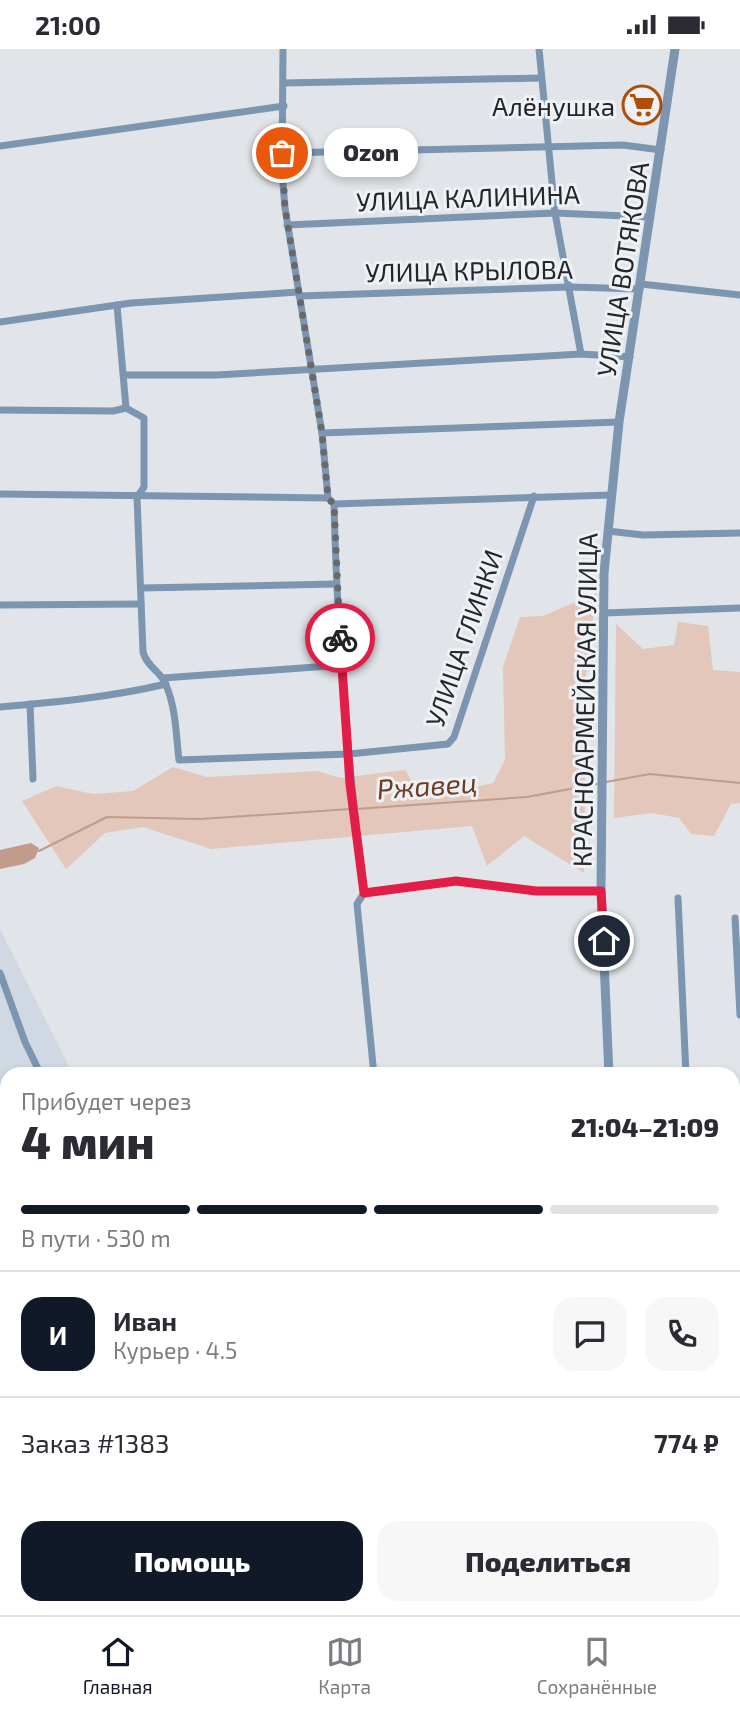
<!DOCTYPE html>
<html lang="ru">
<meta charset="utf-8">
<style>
:root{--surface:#fff;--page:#f7f7f7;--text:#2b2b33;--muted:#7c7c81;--line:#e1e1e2;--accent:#111827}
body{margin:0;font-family:"Exo 2",sans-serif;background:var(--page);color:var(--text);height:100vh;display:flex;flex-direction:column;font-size:26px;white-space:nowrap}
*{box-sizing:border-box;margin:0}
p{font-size:23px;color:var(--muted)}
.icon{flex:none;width:38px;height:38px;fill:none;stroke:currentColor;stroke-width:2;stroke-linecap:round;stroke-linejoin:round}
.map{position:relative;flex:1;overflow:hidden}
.panel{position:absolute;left:0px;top:1018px;width:740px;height:548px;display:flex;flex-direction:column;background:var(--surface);border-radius:21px 21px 0 0;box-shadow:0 4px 10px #0003}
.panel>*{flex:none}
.pin{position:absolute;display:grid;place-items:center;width:60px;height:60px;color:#fff;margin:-30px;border:4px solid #fff;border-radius:50%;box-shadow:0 2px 7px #0007}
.courier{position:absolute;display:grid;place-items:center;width:70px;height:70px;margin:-35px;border:5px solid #e11d48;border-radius:50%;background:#fff;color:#222;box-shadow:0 2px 9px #0007}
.bubble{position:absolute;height:49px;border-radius:21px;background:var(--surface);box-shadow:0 4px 10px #0003;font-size:23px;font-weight:800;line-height:49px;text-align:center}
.headline em{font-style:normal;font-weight:800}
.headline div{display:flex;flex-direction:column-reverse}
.headline{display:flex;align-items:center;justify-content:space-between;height:119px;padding:0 21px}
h1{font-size:46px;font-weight:800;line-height:52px}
.bar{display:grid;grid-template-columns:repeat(4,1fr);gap:10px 7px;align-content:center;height:84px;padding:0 21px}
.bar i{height:9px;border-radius:5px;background:var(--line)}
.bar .current{background:var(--accent)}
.bar p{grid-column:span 4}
.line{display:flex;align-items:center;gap:18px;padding:0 21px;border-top:2px solid var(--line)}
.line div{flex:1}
.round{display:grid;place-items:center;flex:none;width:74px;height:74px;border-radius:21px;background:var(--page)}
.cta{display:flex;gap:14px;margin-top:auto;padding:14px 21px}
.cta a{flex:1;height:80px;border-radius:21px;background:var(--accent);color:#fff;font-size:28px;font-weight:800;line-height:80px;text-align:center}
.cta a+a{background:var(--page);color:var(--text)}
.status{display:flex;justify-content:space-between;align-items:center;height:49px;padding:0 35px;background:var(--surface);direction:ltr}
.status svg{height:19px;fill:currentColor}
.dock{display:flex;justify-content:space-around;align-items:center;height:98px;border-top:2px solid var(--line);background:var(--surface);font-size:19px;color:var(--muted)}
.dock a{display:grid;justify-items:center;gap:4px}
.dock .current{color:var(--accent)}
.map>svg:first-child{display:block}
.built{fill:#d0d9e3}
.green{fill:#e2c7ba}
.water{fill:#c19c8a}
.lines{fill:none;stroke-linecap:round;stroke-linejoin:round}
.stream{stroke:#c19c8a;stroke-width:2}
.minor{stroke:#7c95b0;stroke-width:7}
.tertiary{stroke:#7c95b0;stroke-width:9}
.done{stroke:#67696c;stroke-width:7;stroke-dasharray:0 12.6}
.route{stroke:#e11d48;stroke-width:9}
.labels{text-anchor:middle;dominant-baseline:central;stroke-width:6;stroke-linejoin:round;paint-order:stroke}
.poi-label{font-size:26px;fill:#252628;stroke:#eef2f6;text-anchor:end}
.street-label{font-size:26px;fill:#252628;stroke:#eef2f6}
.water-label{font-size:28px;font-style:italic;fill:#6e3c20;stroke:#eef2f6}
</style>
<div class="status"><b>21:00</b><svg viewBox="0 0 49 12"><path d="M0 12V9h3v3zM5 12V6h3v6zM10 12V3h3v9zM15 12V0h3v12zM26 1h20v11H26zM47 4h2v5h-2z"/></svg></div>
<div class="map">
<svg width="740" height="1566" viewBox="0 0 740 1566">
<rect width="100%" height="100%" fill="#e1e5e9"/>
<g class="built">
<polygon points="0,880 73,1025 7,1026 7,1103 0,1086"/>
<polygon points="7,1176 7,1264 0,1243 0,1223 6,1221 0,1178"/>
<rect x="155" y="1559" width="121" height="7"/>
</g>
<g class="green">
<polygon points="596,544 586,624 584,824 524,787 487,817 472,777 211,800 143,778 105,784 66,820 22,752 56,737 93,745 133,742 173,718 207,728 317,722 341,729 405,721 420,744 464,741 493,734 505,711 503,618 520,568 543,567"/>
<polygon points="678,573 708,577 713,621 740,623 740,754 731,755 714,787 691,785 679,769 652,764 614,769 616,575 643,600 674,596"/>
</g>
<g class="water">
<polygon points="31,794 39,799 35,809 24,815 0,820 0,801"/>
<polygon points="0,1086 7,1103 7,1176 0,1178"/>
<polygon points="0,1243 7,1264 7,1559 155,1559 155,1566 0,1566"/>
</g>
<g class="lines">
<g class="stream">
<polyline points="606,733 650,725 740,734"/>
<polyline points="356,760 527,748 597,735"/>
<polyline points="39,802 107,768 200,770 350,760"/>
</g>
<g class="minor">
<path d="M283,0L282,123L285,159L322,384L328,449L334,455C337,585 348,715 364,844L357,855L374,1026"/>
<polyline points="539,0 555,164 581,305"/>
<polyline points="284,34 541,29"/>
<polyline points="0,97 284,57"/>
<polyline points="282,104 623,96 661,101"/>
<polyline points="287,176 555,164 650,168"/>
<polyline points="641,235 740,246"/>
<polyline points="299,247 570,238 640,240"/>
<path d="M117,256L126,359L144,369V438L137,448L143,603C147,618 160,622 165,634C176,657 176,686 179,711L349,705L448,695L454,688L534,447"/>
<polyline points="0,273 131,254 298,243"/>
<polyline points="124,326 216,326 581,305 630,308"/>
<polyline points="0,361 113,362 126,359"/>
<polyline points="322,384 619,373"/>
<polyline points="0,445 328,449"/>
<polyline points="334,455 611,446"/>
<polyline points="608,482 643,486 740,484"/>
<polyline points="141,539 335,535"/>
<polyline points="0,556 141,555"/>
<polyline points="604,564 740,559"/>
<polyline points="163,629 343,616"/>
<polyline points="30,655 33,730"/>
<path d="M0,658C57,653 111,648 166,635"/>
<polyline points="364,844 456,832 536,842 601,842"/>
<polyline points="678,849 686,1026"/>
<polyline points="735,869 740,966"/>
<polyline points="0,924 25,993 41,1026"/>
<polyline points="733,1366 740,1366"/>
<polyline points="733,1442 740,1441"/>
<polyline points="227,1559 229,1566"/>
<polyline points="413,1559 413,1566"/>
<polyline points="630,1559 631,1566"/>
</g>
<g class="tertiary">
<polyline points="609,1026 601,842 604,524 619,373 675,0"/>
<polyline points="733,1090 740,1090"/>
</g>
</g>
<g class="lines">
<polyline class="done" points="282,104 285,159 322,384 328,449 334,455 340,589"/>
<polyline class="route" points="340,589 350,735 364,844 456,832 536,842 601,842 604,892"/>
</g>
<defs>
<symbol id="supermarket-ring" viewBox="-11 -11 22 22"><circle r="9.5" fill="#eef2f6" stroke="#af4e09" stroke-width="1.5"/><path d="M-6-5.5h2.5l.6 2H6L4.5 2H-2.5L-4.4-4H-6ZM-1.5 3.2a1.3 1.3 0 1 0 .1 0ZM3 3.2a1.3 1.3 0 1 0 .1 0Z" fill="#af4e09"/></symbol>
</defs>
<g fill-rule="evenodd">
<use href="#supermarket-ring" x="620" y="34" width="44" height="44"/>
</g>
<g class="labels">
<g class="poi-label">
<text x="615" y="56">Алёнушка</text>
</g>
<g class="street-label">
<text transform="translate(468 148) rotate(-2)">УЛИЦА КАЛИНИНА</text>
<text transform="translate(622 220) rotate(-81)">УЛИЦА ВОТЯКОВА</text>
<text transform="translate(469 221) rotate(-1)">УЛИЦА КРЫЛОВА</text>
<text transform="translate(463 589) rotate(-71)">УЛИЦА ГЛИНКИ</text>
<text transform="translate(584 651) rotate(-89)">КРАСНОАРМЕЙСКАЯ УЛИЦА</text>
</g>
<g class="water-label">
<text transform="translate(427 736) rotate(-4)">Ржавец</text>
</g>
</g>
</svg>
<div class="pin" style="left:282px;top:104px;background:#ea580c"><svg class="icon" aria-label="bag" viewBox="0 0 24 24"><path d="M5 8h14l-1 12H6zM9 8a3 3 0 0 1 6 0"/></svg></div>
<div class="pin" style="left:604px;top:892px;background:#1f2937"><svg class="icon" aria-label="home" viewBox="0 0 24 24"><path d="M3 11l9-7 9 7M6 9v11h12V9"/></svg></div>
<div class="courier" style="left:340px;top:589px"><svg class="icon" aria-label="bike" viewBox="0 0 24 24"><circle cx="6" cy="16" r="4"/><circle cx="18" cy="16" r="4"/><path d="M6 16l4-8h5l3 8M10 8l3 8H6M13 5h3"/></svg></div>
<div class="bubble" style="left:324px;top:79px;width:94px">Ozon</div>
<section class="panel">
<div class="headline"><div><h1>4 мин</h1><p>Прибудет через</p></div><em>21:04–21:09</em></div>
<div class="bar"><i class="current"></i><i class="current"></i><i class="current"></i><i></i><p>В пути · 530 m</p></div>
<div class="line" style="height:126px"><b class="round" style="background:var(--accent);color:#fff">И</b><div><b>Иван</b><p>Курьер · 4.5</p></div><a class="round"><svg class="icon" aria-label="chat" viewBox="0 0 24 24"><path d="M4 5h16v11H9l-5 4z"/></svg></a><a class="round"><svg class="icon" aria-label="phone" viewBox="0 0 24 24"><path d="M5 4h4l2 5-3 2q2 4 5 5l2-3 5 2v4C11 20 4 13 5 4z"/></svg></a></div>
<div class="line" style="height:91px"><div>Заказ #1383</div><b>774 ₽</b></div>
<div class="cta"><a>Помощь</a><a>Поделиться</a></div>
</section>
</div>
<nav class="dock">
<a class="current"><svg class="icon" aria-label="home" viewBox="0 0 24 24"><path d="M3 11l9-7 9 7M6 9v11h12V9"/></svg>Главная</a>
<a><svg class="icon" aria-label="map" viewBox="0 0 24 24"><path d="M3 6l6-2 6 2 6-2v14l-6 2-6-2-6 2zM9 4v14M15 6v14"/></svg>Карта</a>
<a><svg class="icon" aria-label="saved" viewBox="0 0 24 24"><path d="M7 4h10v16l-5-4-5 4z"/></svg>Сохранённые</a>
</nav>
